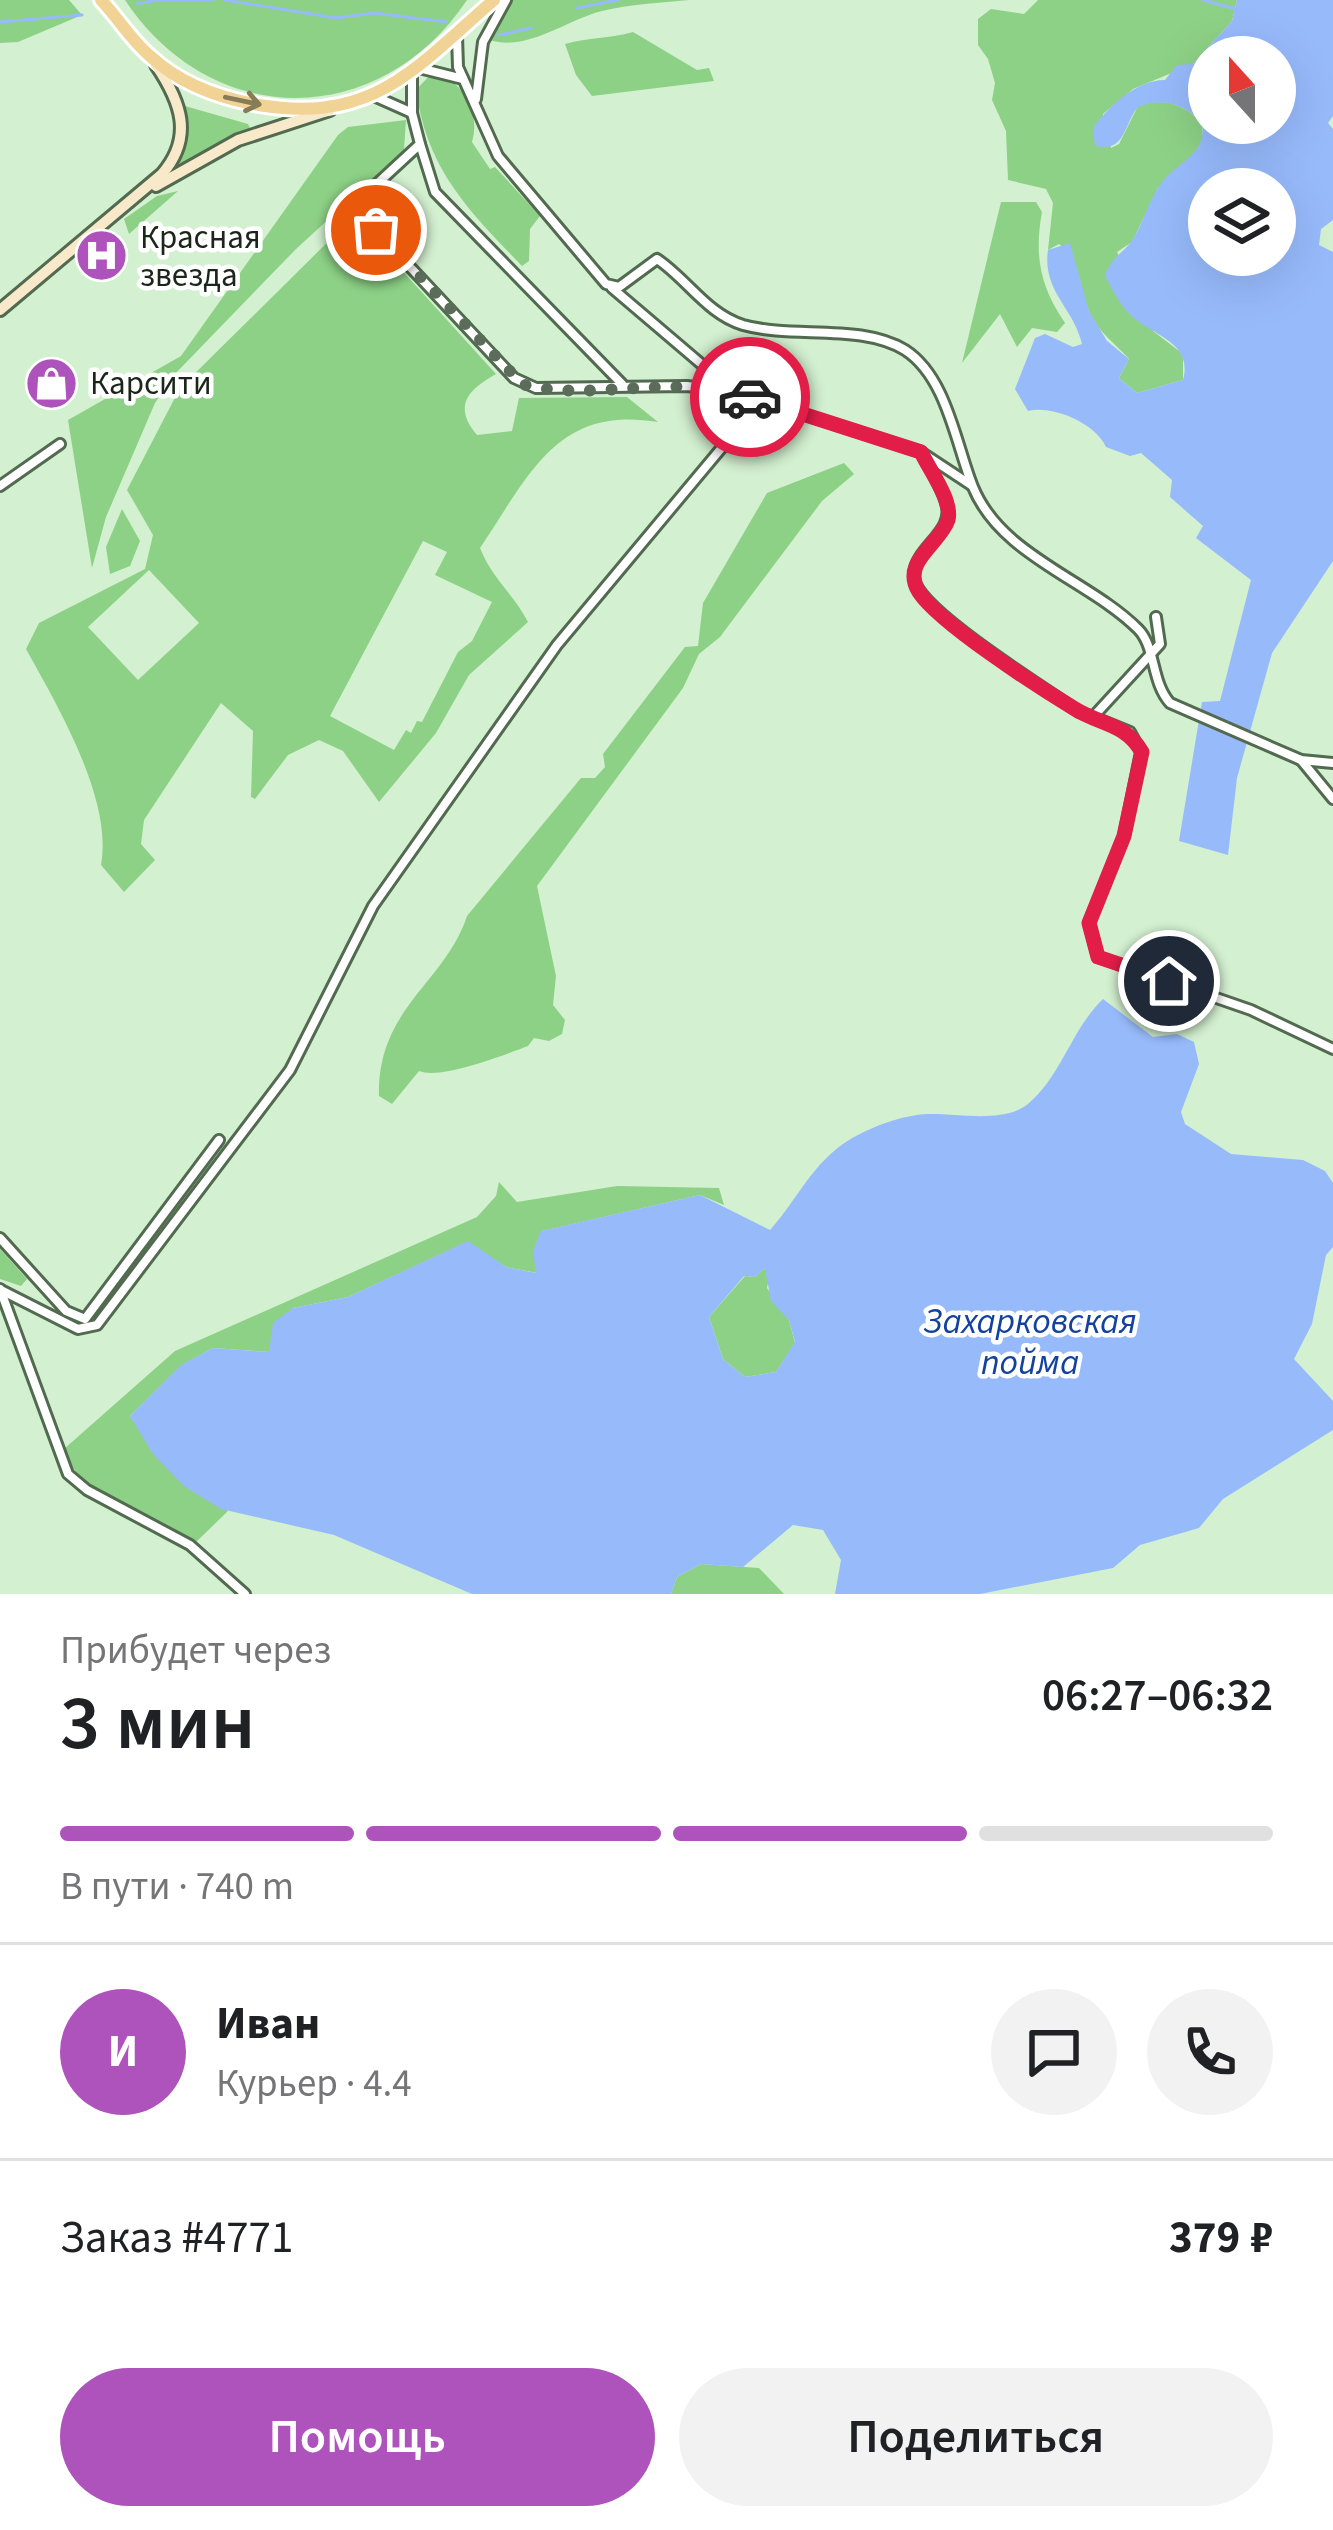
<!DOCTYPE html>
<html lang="ru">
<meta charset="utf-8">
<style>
:root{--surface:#fff;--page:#f2f2f2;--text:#202124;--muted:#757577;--line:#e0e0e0;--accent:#ae52bc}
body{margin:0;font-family:"Source Sans 3",sans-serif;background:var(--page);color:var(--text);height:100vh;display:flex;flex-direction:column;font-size:45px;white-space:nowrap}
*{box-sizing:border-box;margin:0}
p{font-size:39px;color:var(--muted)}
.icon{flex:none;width:66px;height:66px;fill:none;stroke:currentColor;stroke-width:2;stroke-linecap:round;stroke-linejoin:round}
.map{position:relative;height:1594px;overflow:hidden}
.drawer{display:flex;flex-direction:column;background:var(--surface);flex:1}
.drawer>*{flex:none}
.needle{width:78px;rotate:339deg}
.controls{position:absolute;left:1188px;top:36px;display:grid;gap:24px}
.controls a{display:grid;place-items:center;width:108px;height:108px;border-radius:50%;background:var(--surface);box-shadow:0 12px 48px #0002;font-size:60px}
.pin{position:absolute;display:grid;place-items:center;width:102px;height:102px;color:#fff;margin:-51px;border:6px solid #fff;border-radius:50%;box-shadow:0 3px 12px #0007}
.courier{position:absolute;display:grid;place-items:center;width:120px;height:120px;margin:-60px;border:9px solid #e11d48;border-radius:50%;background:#fff;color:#222;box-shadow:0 3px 15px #0007}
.overview em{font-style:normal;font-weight:600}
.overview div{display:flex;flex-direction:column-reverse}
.overview{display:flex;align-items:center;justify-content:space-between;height:204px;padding:0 60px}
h1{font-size:78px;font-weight:600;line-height:90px}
.bar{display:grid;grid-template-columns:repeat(4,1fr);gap:18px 12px;align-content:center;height:144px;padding:0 60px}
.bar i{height:15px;border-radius:9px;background:var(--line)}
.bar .active{background:var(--accent)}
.bar p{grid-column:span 4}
.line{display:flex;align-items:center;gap:30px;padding:0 60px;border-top:3px solid var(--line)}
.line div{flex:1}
.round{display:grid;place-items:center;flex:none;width:126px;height:126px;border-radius:63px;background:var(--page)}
.action{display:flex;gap:24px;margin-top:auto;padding:24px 60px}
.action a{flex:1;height:138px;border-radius:72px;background:var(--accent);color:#fff;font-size:48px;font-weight:600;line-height:138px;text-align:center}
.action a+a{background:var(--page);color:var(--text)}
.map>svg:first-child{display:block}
.green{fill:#8dd186;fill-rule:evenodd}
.water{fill:#97bafb;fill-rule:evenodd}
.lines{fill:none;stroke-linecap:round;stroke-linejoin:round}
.stream{stroke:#97bafb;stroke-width:3}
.street-casing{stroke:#526a4f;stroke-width:14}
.secondary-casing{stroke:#526a4f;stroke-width:16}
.primary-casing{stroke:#fff;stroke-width:18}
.street{stroke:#fff;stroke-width:8}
.secondary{stroke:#f8e9ca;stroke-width:10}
.primary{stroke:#f1d396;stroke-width:12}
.oneway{stroke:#867c58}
.done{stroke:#5b6d5a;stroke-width:12;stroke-dasharray:0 21.6}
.route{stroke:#e11d48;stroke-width:15}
.labels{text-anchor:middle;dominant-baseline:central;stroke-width:9;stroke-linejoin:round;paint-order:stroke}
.poi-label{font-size:33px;fill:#1b261a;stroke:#fff;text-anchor:start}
.water-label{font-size:36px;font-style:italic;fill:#13419e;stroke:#fff}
</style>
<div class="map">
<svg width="1333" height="1594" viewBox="0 0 1333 1594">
<rect width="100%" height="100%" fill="#d3f0d0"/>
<g class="green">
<polygon points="0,0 69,0 82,15 18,42 0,43"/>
<path d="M125,0H467C380,130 212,131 125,0Z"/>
<path d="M512,0H689C660,3 630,4 602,11C566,20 527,52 490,40Z"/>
<path d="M1038,0H1237L1232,21L1193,64L1133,89L1103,114L1111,148L1119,144L1138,106C1162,97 1184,104 1202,123L1203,140L1184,168L1158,188L1132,242L1117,252L1153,331L1183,354V380L1137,393L1119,378L1129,359C1115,343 1101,335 1091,315C1078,289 1083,263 1059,244L1048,250L1053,203L1046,189L1008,180L1006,131L992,100L995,83L988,59L978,45V19L991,9L1024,14Z"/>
<path d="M633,32L697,70L709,68L714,81L592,96L576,75L565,44C589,37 609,39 633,32Z"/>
<path d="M431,74C462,77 481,111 472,142L490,169L495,167L540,216L530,229L529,261L522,266C467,209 427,169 416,90Z"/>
<polygon points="185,106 248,124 250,128 179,165 188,135"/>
<polygon points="406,120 404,150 296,249 173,376 155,403 106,517 92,568 68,420 181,356 338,135 348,127"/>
<polygon points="178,191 129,234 124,219 157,196"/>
<path d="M1001,202H1036L1042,212C1034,256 1040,286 1065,323L1057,332L1032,328L1017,347L1000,314L962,363Z"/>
<path d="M347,223H359L496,374C467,390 453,407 477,435L512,431L519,398L627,397L658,422C557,405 530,474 480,548C493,580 513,593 528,622L469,675L436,733L379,802L343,751L319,740L288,755L255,799L251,797L253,731L221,703L144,820L141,844L155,860L124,892L101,865C113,799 57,705 26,649L39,623L145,569L153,535L127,490L180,388ZM423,541L447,552L435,575L492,602L472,641L458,652L422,722L417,721L411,733L406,730L394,750L330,716ZM149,570L199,623L138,680L88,627Z"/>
<path d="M844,463L854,474L822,501L720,637L699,654L683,688L537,886L556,976L553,1005L565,1020L562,1034L549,1041L534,1038L528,1046C504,1055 441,1080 419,1071L392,1104L379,1096C377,1008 445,983 467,916L581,778H595L605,767L603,754L685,647L698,646L703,603L767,493Z"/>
<polygon points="122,509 140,541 130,566 110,574 106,547"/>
<path d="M499,1182L517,1202L617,1186L719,1188L724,1205L700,1195L542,1231L537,1273L506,1267L467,1242L348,1297L293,1308L269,1352L213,1348L182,1365L130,1416L184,1485L228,1511L194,1544C152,1517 80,1501 64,1449L175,1351L477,1217L496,1196Z"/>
<polygon points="0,1249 27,1279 21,1286 0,1279"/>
<polygon points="765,1268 770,1273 767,1288 789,1320 795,1343 776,1372 745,1377 723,1359 709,1317 745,1276 755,1277"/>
<polygon points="701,1564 759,1568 784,1594 671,1594 677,1577"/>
</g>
<g class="water">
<path d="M1237,0H1333V116L1328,123L1333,129V220L1321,229L1319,245L1333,252V561L1272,653L1237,778L1228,855L1179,841L1202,702L1220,701L1251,580L1196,538L1203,526L1170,497L1172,480L1141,453L1130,456L1106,447C1095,423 1053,405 1028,411L1015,389L1035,338L1045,334L1073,347L1082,344C1074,308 1042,291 1048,250L1070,243L1089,311L1107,341L1129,359L1119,378L1137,393L1183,380C1193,343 1156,337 1133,317C1120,306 1113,290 1105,276C1111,257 1124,253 1133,239C1144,222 1149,198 1163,181C1178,162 1208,153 1202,123C1185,104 1162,97 1138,107C1123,125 1126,153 1095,146L1093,128C1109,106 1136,80 1165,80L1177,65L1193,64L1232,21ZM1209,57H1275V123H1209ZM1209,189H1275V255H1209Z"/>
<path d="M1103,999L1153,1037L1177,1034L1194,1042L1199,1064L1181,1112L1185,1124L1231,1154L1303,1160L1325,1171L1333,1183V1247L1326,1255L1312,1324L1294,1359L1333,1401V1430L1223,1499L1199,1528L1140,1545L1113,1568L980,1594H835L841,1560L823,1530L793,1525L743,1567L701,1564L677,1577L671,1594H472L334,1535L221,1509L184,1486L153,1454L130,1416L181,1365L213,1348L269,1352L273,1323L293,1308L348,1297L468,1241L506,1267L536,1273L533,1251L541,1231L700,1195L770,1230C797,1200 813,1162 849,1140C871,1127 902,1115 928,1114C957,1113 1003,1124 1028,1104C1062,1075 1071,1030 1103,999ZM765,1268L771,1301L789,1320L795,1342L776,1372L745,1377L723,1359L709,1317L744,1276L755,1277Z"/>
</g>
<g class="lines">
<g class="stream">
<polyline points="159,0 213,0"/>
<polyline points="225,0 336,18 374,13 446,22"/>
<polyline points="1203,0 1235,9"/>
<polyline points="137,4 157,0"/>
<polyline points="577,8 618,0"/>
<polyline points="0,22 82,15"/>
<polyline points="499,35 531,28"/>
</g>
<defs>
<g id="street">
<path d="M457,36L458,67L498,156L606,284L619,287L657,259C687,279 707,314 743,325C793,339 861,323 905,350C947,377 956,445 973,487C1001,556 1089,580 1138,629C1156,647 1151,682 1170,703L1301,760L1333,763"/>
<polyline points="419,68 463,79"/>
<path d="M412,74V113L420,144L353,206L514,378L536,388L687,386L734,392L921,452C929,468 941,485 946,503C956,533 913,547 914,577C915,609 1050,691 1079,712L1093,717L1160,644L1156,617"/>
<polyline points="374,96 410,112"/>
<polyline points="476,99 483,42 506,0"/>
<polyline points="420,144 435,192 622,384"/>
<polyline points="612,288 733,391"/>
<polyline points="924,454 971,485"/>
<polyline points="0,486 60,444"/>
<polyline points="1093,717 1130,732 1141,752 1124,836 1089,923 1098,957 1251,1010 1333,1049"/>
<polyline points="1301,760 1333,799"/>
<polyline points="0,1238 66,1311 85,1319 219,1140"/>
<polyline points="0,1289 68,1474 87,1490 190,1545 245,1594"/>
<polyline points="1,1290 78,1329 97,1325 290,1070 373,906 557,645 724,445"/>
</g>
<g id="secondary">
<polyline points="156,186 238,140 330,110"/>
<path d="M0,310L162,174C194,137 181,102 156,65"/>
</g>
<path id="primary" d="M101,0C118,18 131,40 150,56C180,84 219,98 259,105C374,124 415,68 494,0"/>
</defs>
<use href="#street" class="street-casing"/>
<use href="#secondary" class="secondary-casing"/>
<use href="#primary" class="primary-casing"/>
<use href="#street" class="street"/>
<use href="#secondary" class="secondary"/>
<use href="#primary" class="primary"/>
</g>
<defs><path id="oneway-shaft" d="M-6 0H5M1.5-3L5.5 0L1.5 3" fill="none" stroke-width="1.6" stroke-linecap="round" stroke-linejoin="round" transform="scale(3)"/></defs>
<use class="oneway" href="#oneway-shaft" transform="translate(243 101) rotate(12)"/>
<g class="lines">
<path class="done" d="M376,230L522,384C588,403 680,372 750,397"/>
<path class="route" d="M750,397L921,452C929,469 953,501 948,520C940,544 900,562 919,592C939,623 1040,688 1075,709C1101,725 1125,723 1142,752L1124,836L1089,923L1098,957L1169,981"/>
</g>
<defs>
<symbol id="hospital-disc" viewBox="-11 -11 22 22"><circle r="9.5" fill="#ae52bc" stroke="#fff"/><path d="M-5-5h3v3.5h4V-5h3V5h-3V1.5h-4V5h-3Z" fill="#fff"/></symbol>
<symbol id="shop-disc" viewBox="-11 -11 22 22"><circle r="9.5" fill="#ae52bc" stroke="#fff"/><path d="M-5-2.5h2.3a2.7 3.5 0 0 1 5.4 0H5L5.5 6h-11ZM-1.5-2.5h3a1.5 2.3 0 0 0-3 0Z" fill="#fff"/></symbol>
</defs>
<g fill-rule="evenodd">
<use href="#hospital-disc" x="72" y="226" width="59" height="59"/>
<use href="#shop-disc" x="22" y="354" width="59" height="59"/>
</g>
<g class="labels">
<g class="poi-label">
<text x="140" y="237">Красная<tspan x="140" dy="38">звезда</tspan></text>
<text x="90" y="383">Карсити</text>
</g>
<g class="water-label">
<text x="1030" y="1321">Захарковская<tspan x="1030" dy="41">пойма</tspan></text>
</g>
</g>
</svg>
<div class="controls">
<a><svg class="needle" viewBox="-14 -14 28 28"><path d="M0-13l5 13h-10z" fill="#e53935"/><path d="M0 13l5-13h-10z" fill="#757577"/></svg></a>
<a><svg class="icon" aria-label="layers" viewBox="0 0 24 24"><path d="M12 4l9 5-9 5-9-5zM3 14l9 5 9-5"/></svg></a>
</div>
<div class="pin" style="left:376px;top:230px;background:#ea580c"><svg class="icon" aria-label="bag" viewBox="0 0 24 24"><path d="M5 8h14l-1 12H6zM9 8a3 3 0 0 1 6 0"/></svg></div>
<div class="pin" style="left:1169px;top:981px;background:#1f2937"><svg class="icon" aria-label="home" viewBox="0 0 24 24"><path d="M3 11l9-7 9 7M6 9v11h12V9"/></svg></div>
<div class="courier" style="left:750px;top:397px"><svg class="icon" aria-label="car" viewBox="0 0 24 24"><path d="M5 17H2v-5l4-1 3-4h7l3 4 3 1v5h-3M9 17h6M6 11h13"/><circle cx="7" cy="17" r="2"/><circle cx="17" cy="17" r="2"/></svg></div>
</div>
<section class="drawer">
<div class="overview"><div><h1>3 мин</h1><p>Прибудет через</p></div><em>06:27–06:32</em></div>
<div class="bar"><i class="active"></i><i class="active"></i><i class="active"></i><i></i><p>В пути · 740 m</p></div>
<div class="line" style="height:216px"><b class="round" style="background:var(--accent);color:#fff">И</b><div><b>Иван</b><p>Курьер · 4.4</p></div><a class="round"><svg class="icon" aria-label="chat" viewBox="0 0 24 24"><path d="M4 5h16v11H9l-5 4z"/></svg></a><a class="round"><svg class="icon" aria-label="phone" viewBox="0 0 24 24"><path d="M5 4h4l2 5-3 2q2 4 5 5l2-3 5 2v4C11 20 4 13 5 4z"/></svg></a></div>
<div class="line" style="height:156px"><div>Заказ #4771</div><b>379 ₽</b></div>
<div class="action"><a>Помощь</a><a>Поделиться</a></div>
</section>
